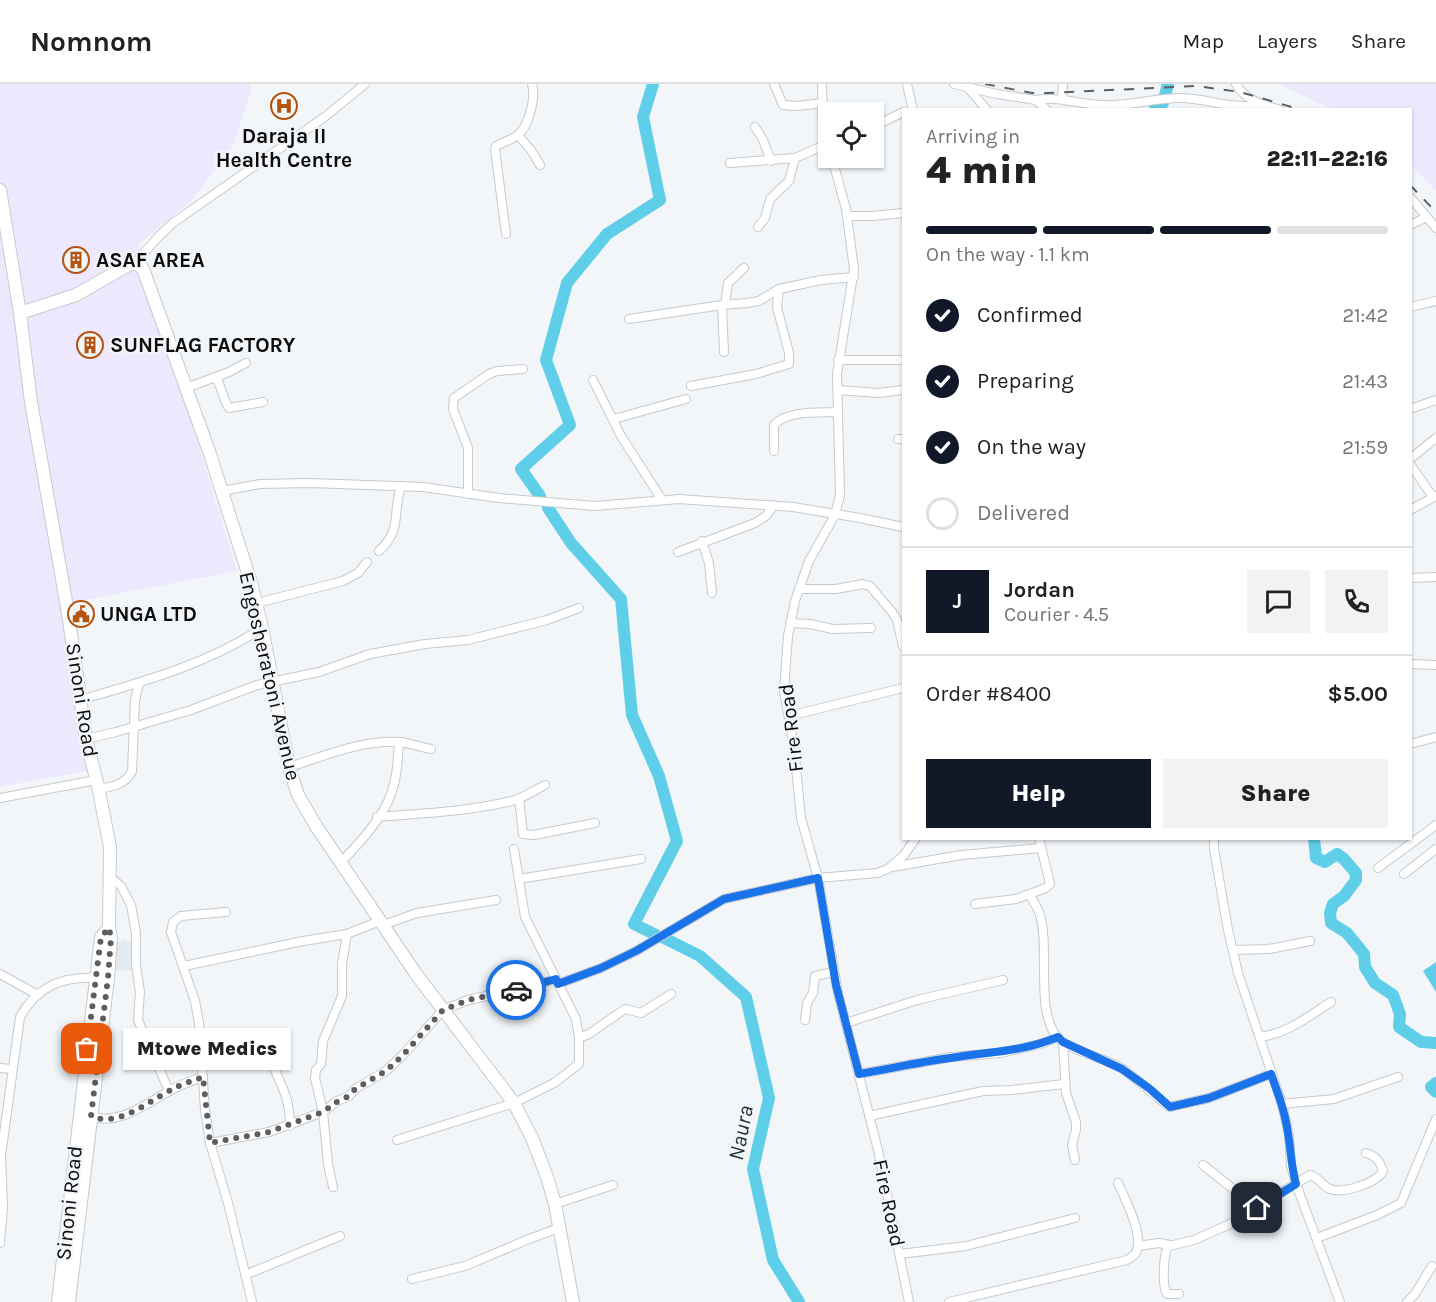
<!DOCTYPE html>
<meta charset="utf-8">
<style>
:root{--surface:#fff;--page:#f2f2f2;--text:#222;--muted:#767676;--line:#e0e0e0;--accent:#111827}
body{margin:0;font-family:Karla,sans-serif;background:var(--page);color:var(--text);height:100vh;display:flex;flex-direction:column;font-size:22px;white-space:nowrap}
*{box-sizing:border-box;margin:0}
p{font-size:20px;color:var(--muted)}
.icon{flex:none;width:33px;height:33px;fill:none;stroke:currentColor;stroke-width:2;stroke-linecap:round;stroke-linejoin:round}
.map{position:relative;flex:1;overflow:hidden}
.sheet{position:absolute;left:902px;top:24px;width:510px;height:732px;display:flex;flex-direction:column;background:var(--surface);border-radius:0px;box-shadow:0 2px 4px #0004}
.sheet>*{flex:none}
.tools{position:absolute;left:818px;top:18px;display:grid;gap:12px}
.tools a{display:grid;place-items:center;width:66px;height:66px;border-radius:0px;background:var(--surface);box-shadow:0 2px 4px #0004;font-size:30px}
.pin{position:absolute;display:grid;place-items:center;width:51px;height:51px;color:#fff;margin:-26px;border-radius:12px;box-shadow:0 3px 9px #0006}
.courier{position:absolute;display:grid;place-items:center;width:60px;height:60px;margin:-30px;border:4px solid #1a73e8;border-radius:50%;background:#fff;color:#222;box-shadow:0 2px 8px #0007}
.bubble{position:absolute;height:42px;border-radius:0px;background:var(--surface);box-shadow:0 2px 4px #0004;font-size:20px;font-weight:800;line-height:42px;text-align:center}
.head em{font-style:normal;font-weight:800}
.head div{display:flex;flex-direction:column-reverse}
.head{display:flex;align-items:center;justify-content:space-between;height:102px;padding:0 24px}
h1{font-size:39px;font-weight:800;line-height:45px}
.bar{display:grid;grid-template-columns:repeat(4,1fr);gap:9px 6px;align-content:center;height:72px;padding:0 24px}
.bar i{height:8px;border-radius:4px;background:var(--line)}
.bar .selected{background:var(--accent)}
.bar p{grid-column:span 4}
.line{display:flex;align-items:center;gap:15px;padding:0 24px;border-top:2px solid var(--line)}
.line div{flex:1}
.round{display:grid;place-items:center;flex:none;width:63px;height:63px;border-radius:0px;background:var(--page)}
ol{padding:0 24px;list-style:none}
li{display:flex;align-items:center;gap:18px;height:66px}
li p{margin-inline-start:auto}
li .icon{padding:6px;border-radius:50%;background:var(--accent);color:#fff;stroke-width:4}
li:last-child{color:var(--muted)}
li i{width:33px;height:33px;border:3px solid var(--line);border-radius:50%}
.cta{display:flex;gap:12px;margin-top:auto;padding:12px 24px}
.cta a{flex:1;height:69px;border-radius:0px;background:var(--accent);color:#fff;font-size:24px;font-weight:800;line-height:69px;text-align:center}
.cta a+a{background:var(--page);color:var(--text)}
header{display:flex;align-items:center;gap:36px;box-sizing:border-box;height:84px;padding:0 30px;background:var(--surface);border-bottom:2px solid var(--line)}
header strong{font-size:28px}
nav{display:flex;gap:33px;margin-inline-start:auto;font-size:21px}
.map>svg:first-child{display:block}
.built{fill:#e2eaf2}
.industrial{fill:#eee8fe}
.water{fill:#5fcfe9}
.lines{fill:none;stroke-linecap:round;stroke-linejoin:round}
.river{stroke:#5fcfe9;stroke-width:12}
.street-casing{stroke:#c7c9cc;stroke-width:10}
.secondary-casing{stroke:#c7c9cc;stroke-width:14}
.street{stroke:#fff;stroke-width:8}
.secondary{stroke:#fff;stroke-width:12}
.rail{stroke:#5e5f61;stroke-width:2;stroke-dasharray:10 10;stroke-linecap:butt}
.done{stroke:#5d5e60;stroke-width:6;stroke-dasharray:0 10.8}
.route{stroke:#1a73e8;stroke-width:8}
.labels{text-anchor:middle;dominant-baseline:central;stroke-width:4.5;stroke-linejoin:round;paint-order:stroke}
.poi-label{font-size:21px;font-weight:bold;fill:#0c0c0d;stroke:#f3f6f9;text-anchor:start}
.street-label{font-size:21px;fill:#0c0c0d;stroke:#f3f6f9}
.water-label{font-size:22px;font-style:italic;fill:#1b2f34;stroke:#f3f6f9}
</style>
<header>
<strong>Nomnom</strong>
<nav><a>Map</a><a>Layers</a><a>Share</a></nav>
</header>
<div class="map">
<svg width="1436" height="1218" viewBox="0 0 1436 1218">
<rect width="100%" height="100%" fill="#f3f6f9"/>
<polygon class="built" points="123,855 134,860 133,886 113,887 117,858 123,857"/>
<g class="industrial">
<polygon points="0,0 250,0 251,7 234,60 193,115 138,161 237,487 75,518 93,680 88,687 0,703"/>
<polygon points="1278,0 1436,0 1436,107 1410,80 1410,26 1331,25"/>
</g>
<polygon class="water" points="1436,878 1436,908 1423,887"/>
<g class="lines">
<g class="river">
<polyline points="1154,26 1163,19 1168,0"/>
<polyline points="540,412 521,385 570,341 546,276 567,199 607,150 660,116 643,33 653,0"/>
<polyline points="548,424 571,459 621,515 632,631 659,692 677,757 634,840 656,851"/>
<polyline points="1314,754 1316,774 1325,778 1337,770 1344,775 1356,789 1356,796 1344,812 1333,820 1330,829 1331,839 1347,849 1364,870 1365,883 1375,899 1393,911 1400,930 1399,943 1421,958 1436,959"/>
<polyline points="662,853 700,872 746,913 769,1014 753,1085 773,1176 799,1218"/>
<polyline points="1436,999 1431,1003 1436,1008"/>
</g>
<defs>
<g id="street">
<polyline points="774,0 783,21 797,22 823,19"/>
<polyline points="822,0 823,44 828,63"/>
<polyline points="907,0 913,26"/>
<polyline points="954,0 997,10 1036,16 1047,26"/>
<path d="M1236,0C1245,17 1263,20 1280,26"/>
<polyline points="969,5 987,26"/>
<polyline points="1062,15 1063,0"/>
<path d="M1036,16C1059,12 1078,20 1101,21C1127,23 1153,14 1180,14C1202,14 1223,22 1244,22C1250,23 1257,21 1263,20"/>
<polyline points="883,38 903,28"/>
<polyline points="755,43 763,56 771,77"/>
<polyline points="518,51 531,66 540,81"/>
<polyline points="832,74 846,125 854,185 837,290 840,411 835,431 809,477 795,517 788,552 784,607 794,663 801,734 818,794 838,909 878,1066 909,1218"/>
<polyline points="730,79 795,74 827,60"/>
<polyline points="1410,113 1436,144"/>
<polyline points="848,132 872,132 903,129"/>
<polyline points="1410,141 1427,133"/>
<polyline points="758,143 765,134 770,115 789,97 795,74"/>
<path d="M506,150L495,65L496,62C503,58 512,56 518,51C529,42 536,13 532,0"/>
<polyline points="135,179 158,153 173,139 326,32 365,0"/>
<polyline points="722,221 724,268"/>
<polyline points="725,221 728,199 744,184"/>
<polyline points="1410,223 1436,217"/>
<polyline points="629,235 722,221 747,219 759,217 779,205 821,196 854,193"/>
<polyline points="838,276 903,276"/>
<path d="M216,293C221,302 224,318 229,324L263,318"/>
<polyline points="593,296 621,352 662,416"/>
<polyline points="691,302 756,290 789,280 789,269 777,223 779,205"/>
<polyline points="186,304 229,288 246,279"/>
<polyline points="838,306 878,309 903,306"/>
<polyline points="1410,325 1436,316"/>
<polyline points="614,335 686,315"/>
<polyline points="898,355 903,355"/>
<path d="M774,367V341C788,326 818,329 838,328"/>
<polyline points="1410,375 1436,354"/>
<polyline points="1410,380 1433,413"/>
<polyline points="222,407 260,400 310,399 423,403 499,414 595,422 679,415 793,423 860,434 903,443"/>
<polyline points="468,410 468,364 453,325 454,314 489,290 497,287 523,285"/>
<polyline points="1410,426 1436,412"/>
<polyline points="702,457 709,479 712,509"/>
<path d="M379,467C403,445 392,429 401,402"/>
<polyline points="678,468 755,439 766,432 774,421"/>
<polyline points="1410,494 1436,493"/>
<polyline points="799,505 836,505 863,500 870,502 892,528 897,536 903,562"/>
<polyline points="257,519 343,497 358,489 367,478"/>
<polyline points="790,539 810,540 833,545 871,544"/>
<polyline points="1410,580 1436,581"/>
<path d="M80,616C142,598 208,580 262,544"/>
<polyline points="789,632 903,604"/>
<polyline points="86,655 116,648 191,626 257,601 319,588 370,570 425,560 468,556 547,536 579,524"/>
<polyline points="1410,660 1436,653"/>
<path d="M289,683C325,672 360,656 399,658C410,659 420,663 431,665"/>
<path d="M98,705C112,703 125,701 132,687L135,616L139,599"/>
<polyline points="0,714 96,696"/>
<polyline points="519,714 523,750 534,751 595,739"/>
<path d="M377,733C424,729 466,728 512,717C523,714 535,706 545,701"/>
<polyline points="1214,754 1214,765 1228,846 1238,889 1282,1020 1289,1051 1291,1082 1296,1100 1340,1218"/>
<path d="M341,778C358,761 383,733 391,710C397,694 398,675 399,658"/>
<polyline points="892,783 961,771 1041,764"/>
<polyline points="1378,784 1436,741"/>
<polyline points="1404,790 1436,765"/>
<polyline points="111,794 121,802 131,821 136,849 136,881 140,908 138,936 169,1007"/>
<polyline points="519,795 641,775"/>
<path d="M1030,811C1033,817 1038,824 1040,831C1050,865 1035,926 1057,953C1069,967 1106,974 1123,985C1139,997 1154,1010 1169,1023L1209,1014L1271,990"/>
<polyline points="975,820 1016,815 1046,804 1050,800 1039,754"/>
<polyline points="226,828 181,832 173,838 171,848 195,917 199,939 205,1026 210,1059 228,1119 252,1218"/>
<polyline points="383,841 417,829 496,816"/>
<polyline points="1233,866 1269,865 1310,857"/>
<polyline points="184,882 303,857 347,850 380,837"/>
<polyline points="0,890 38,911"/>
<polyline points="558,900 601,884 636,867 724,815 818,794 877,789 888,785 904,771 916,754"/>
<polyline points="805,936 807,919 813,909 815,892 834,888"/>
<polyline points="846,939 917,916 1003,896"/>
<path d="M1260,953C1289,949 1307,933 1331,918"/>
<polyline points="579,954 589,950 625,925 641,929 671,910"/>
<polyline points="1063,958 1066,1009 1076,1038 1076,1046 1072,1061 1075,1076"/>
<path d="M268,969C278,998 290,1009 290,1042"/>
<polyline points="0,984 12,985"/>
<polyline points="859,990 951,973 1001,969 1044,959 1058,953"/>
<polyline points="1282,1020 1334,1015 1398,993"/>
<path d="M91,1032C118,1043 149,1018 171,1006C181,1000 192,997 203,993"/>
<polyline points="869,1032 983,1007 1012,1006 1064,1000"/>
<polyline points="397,1056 514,1019 554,999 579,980 579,954 576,935 525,833 514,765"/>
<polyline points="210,1059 269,1048 323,1028 337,1017 349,1012 355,1005 386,987 403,971 443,926 468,916 540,900 556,895"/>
<polyline points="1203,1081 1257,1124"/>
<polyline points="333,1103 328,1080 323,1028 315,994 316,986 321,980 323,957 342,912 342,880 347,850"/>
<polyline points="555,1120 613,1101"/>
<polyline points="1317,1154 1377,1131 1401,1119 1436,1035"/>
<path d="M0,1159L3,1123L1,1072L20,933C37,902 63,892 96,894"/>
<polyline points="1138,1162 1159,1159 1170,1161"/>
<polyline points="900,1170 966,1162 1075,1134"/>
<polyline points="245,1191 340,1152"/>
<polyline points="412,1195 465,1182 529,1155 559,1144"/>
<path d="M1179,1210H1167C1162,1203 1163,1168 1169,1162L1194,1156L1228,1141L1310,1091C1319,1093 1322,1102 1330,1105C1343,1110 1377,1099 1383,1087C1380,1077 1376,1072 1366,1069"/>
<path d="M949,1218L1127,1176C1130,1174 1133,1172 1135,1170C1146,1154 1125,1115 1118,1099"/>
<polyline points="1407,1218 1415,1210 1432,1182"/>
</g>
<g id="secondary">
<polyline points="0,106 20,229 31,318 68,529 86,655 98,702 110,763 109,844 111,854 108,894 69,1218"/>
<polyline points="20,229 76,211 132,179 140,182 143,185 210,370 252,502 262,544 289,683 298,711 316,742 416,890 514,1019 532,1054 547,1093 555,1120 573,1218"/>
<polyline points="58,1218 101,853 109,844"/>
</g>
</defs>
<use href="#street" class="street-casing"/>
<use href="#secondary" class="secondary-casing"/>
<use href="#street" class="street"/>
<use href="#secondary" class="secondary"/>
<g class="rail">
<polyline points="985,0 1032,9 1047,9 1196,2 1240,8 1302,26"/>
<polyline points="1410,101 1436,128"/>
</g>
</g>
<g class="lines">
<path class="done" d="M87,965L101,853L109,844L111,854L108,894L91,1032C118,1044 149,1017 171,1006C181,1000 192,997 203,993L210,1059L269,1048L323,1028L338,1017L349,1012L355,1005L386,987L403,971L443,926L468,916L516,906"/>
<path class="route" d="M516,906L556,895L558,900L601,884L636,867L724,815L818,794L836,901L859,990C889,985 919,978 950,974C989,967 1019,969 1058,953L1063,958L1122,985L1150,1005L1170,1023L1209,1014L1271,990C1278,1009 1285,1028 1288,1049C1291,1066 1291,1083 1296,1100L1257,1124"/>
</g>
<defs>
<symbol id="hospital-ring" viewBox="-11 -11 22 22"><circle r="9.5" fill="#f3f6f9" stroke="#b3530d" stroke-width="1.5"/><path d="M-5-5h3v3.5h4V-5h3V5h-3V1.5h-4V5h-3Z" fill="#b3530d"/></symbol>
<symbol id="building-ring" viewBox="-11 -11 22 22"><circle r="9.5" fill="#f3f6f9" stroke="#b3530d" stroke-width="1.5"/><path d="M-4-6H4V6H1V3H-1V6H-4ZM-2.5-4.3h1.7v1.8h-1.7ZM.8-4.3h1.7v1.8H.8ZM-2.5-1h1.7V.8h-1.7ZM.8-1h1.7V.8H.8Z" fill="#b3530d"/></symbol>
<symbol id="civic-ring" viewBox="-11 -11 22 22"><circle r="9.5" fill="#f3f6f9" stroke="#b3530d" stroke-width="1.5"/><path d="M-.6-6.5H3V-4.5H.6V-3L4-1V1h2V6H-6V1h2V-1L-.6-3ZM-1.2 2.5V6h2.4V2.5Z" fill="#b3530d"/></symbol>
</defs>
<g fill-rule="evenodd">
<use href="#hospital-ring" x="269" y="7" width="30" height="30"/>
<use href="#building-ring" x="61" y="161" width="30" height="30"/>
<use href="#building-ring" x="75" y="246" width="30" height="30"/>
<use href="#civic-ring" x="66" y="515" width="30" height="30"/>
</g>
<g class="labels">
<g class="poi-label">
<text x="284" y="52" text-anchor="middle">Daraja II<tspan x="284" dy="24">Health Centre</tspan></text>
<text x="96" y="176">ASAF AREA</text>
<text x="110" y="261">SUNFLAG FACTORY</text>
<text x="100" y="530">UNGA LTD</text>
</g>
<g class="street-label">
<text transform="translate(270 592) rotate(77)">Engosheratoni Avenue</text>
<text transform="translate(82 616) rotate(81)">Sinoni Road</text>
<text transform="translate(791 644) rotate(-97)">Fire Road</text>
<text transform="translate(69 1119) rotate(-84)">Sinoni Road</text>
<text transform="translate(889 1119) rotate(78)">Fire Road</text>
</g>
<g class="water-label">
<text transform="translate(741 1049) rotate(-79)">Naura</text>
</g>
</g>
</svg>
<div class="tools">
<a><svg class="icon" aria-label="locate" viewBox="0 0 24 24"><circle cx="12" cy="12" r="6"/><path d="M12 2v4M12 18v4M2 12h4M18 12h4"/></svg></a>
</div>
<div class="pin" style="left:87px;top:965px;background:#ea580c"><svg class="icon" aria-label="bag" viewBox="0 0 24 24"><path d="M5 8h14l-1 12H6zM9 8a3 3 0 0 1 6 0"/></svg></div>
<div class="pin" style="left:1257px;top:1124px;background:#1f2937"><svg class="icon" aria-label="home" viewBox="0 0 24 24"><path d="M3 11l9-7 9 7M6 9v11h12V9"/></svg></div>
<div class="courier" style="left:516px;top:906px"><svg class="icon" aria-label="car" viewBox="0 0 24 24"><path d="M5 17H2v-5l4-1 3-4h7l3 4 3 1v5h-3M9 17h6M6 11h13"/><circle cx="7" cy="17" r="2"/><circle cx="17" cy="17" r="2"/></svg></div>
<div class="bubble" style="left:123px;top:944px;width:168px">Mtowe Medics</div>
<section class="sheet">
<div class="head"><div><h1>4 min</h1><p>Arriving in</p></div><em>22:11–22:16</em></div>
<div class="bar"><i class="selected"></i><i class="selected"></i><i class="selected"></i><i></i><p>On the way · 1.1 km</p></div>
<ol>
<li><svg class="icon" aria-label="check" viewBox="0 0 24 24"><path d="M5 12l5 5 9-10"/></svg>Confirmed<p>21:42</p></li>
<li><svg class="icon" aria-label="check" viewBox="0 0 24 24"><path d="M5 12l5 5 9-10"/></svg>Preparing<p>21:43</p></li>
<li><svg class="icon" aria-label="check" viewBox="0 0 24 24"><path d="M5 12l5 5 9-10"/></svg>On the way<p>21:59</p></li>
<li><i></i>Delivered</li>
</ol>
<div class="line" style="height:108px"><b class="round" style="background:var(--accent);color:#fff">J</b><div><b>Jordan</b><p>Courier · 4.5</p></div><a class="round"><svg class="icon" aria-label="chat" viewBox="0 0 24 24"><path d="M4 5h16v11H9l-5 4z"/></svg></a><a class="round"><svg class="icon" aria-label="phone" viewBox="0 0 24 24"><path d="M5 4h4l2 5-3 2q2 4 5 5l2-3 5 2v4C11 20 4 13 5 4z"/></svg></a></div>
<div class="line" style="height:78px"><div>Order #8400</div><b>$5.00</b></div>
<div class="cta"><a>Help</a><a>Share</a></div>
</section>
</div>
